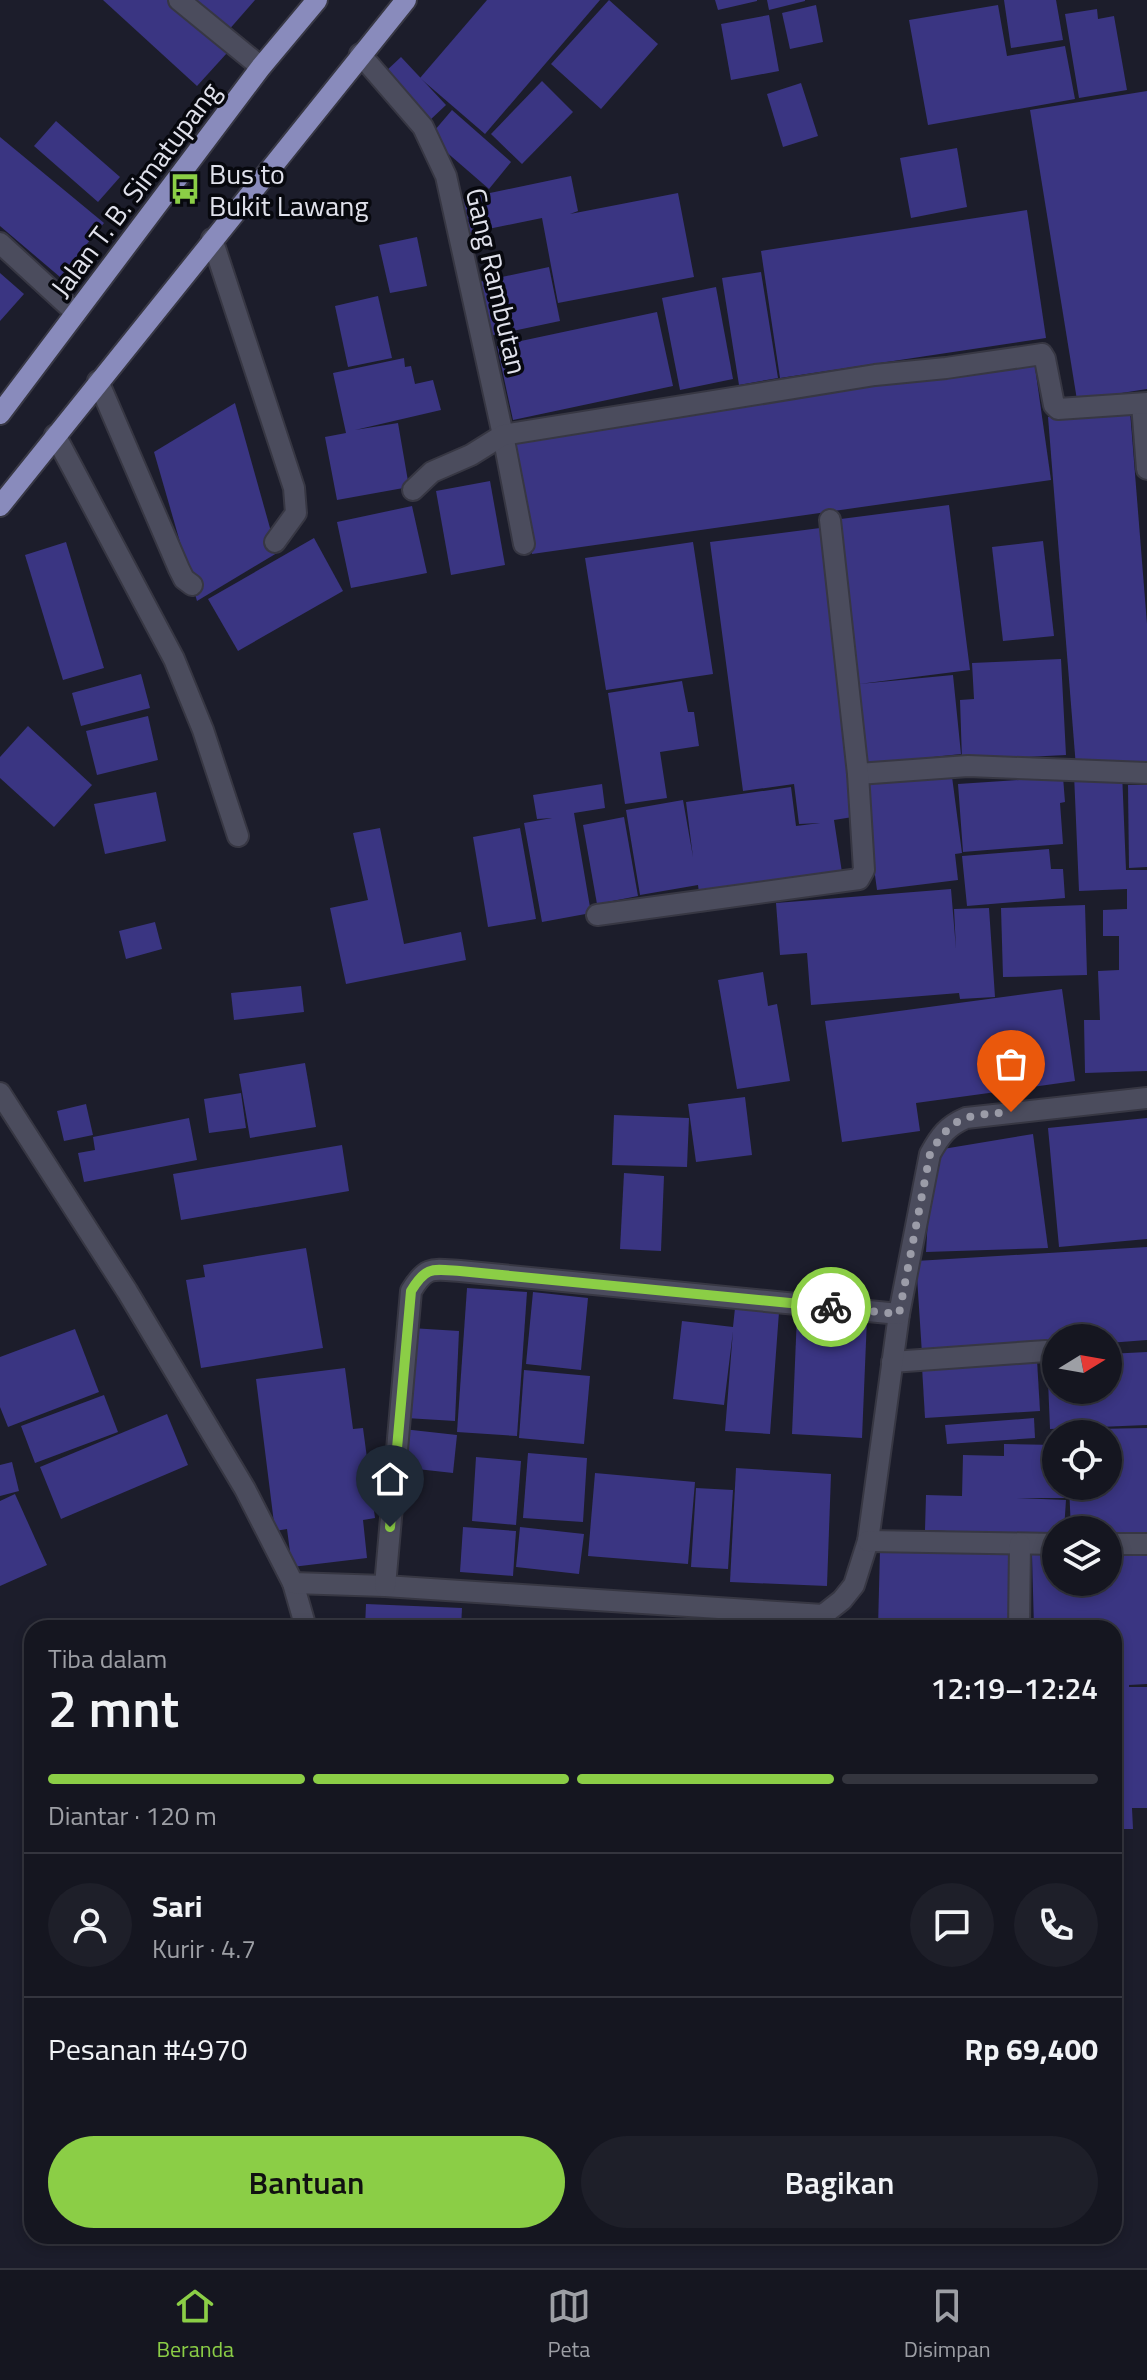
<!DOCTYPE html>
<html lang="id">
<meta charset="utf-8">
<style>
:root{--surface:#151620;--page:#1e1f29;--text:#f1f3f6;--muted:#9d9fa5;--line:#34353e;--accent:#8bce46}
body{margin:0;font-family:"Titillium Web",sans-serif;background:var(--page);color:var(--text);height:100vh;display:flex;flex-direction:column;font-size:30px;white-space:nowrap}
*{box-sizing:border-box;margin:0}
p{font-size:26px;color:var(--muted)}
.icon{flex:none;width:44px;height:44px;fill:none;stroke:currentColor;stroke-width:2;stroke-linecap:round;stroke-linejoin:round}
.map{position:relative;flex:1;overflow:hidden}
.sheet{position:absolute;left:24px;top:1620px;width:1098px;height:624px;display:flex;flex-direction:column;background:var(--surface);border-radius:24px;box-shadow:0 4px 12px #0003,0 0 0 2px var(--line)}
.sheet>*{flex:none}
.needle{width:52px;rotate:79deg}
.controls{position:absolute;left:1042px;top:1324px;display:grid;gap:16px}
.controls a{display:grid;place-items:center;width:80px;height:80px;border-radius:50%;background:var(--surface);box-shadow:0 4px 12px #0003,0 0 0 2px var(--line);font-size:40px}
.pin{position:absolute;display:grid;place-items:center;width:68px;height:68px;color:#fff;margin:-82px -34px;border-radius:50% 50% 50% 0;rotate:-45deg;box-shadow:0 0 8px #0007}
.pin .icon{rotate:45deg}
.courier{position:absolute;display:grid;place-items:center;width:80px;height:80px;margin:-40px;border:6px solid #8bce46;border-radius:50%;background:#fff;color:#222;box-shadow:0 2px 10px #0007}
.headline em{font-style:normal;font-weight:600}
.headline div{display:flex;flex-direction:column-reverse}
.headline{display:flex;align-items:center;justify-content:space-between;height:136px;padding:0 24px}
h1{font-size:52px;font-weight:600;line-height:60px}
.bar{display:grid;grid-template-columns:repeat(4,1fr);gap:12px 8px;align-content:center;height:96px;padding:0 24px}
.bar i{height:10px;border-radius:6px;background:var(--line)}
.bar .current{background:var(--accent)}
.bar p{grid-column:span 4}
.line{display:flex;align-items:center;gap:20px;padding:0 24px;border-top:2px solid var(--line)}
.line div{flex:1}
.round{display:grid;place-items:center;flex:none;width:84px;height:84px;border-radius:42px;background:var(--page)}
.button{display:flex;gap:16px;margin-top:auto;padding:16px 24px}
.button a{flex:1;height:92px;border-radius:48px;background:var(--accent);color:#111;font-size:32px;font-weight:600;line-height:92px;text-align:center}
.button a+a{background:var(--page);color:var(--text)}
.menu{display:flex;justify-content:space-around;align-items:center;height:112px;border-top:2px solid var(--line);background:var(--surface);font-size:22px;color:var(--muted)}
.menu a{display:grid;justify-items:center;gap:4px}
.menu .current{color:var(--accent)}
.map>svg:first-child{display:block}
.building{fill:#3a3582}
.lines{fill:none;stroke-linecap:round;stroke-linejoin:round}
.lane-casing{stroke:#373743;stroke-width:24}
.street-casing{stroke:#373743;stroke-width:24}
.primary-casing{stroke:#373743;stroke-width:24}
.lane{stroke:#4b4c5d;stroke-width:20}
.street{stroke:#4b4c5d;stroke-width:20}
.primary{stroke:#898bbc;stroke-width:20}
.done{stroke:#9b9ca8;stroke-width:8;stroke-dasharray:0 14.4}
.route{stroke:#8bce46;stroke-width:10}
.labels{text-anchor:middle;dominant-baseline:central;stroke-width:7;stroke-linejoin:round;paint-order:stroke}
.poi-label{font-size:28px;fill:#e0e1eb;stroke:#07080e;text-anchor:start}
.street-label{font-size:28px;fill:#e0e1eb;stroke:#07080e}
</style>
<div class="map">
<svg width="1147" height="2268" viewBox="0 0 1147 2268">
<rect width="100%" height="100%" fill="#1c1d2b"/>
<g class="building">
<polygon points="103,0 168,0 227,53 197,86"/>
<polygon points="192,0 255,0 227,32"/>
<polygon points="487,0 600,0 485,134 420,78"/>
<polygon points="609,0 658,44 601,109 551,64"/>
<polygon points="715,0 757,0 757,1 718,10"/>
<polygon points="767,0 805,0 805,1 769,10"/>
<polygon points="1004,0 1056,0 1063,40 1011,48"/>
<polygon points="816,5 823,42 790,49 782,13"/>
<polygon points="998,5 1007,56 1065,46 1075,99 928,125 909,20"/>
<polygon points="1097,9 1098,19 1114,16 1127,90 1079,98 1065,14"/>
<polygon points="769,15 779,71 731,80 721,24"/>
<polygon points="401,57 446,105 429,121 384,73"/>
<polygon points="542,81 573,112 522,164 491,134"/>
<polygon points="801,83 818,136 783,147 767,94"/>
<polygon points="1147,91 1147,389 1077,400 1030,110"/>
<polygon points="452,110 511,162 489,189 429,137"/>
<polygon points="56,121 120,177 98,202 34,146"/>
<polygon points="0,137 104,223 60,277 0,226"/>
<polygon points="957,148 967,207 911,218 900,158"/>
<polygon points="571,176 578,211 570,214 678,193 694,277 558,303 542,218 459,235 452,201"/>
<polygon points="1027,210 1046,338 780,378 761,251"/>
<polygon points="417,237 427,286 390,293 379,245"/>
<polygon points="549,267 560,321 484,337 473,283"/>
<polygon points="761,272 778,378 739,385 722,278"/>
<polygon points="0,273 24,294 0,321"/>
<polygon points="716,287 733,379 680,390 662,298"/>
<polygon points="378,296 392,358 348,367 335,306"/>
<polygon points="657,312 673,386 513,420 497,346"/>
<polygon points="404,358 405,367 411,366 415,384 433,380 441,410 355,430 398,423 409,487 337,500 325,437 346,433 333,373"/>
<polygon points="1034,360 1051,480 532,554 515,434"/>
<polygon points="235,403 277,553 197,601 154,452"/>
<polygon points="1130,411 1147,624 1147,762 1076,767 1048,417"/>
<polygon points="490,481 505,565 451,575 436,491"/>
<polygon points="949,505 970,670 859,684 953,675 961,754 859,765 833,520"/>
<polygon points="412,506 427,573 351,588 337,522"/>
<polygon points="820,528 859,816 834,820 843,879 700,900 698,885 640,895 626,810 683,800 693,857 686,802 791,787 796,826 820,823 799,824 794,784 743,791 710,542"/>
<polygon points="314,538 343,591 238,651 208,599"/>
<polygon points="1043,541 1054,636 1003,641 992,547"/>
<polygon points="66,542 104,668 63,680 25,555"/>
<polygon points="693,542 713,674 606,690 585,558"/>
<polygon points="1061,659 1066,755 962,760 960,700 974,699 972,663"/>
<polygon points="141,674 150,708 81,726 72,693"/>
<polygon points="682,681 688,712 694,712 699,746 660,752 667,798 625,804 608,693"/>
<polygon points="148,716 158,760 97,775 86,731"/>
<polygon points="28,726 92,785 54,827 0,778 0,757"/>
<polygon points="951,769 962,853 955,854 958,880 877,890 862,780"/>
<polygon points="1122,772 1126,870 1147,870 1147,1071 1085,1073 1084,1020 1100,1020 1098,971 1119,970 1119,936 1103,936 1103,910 1127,909 1127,889 1079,891 1074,774"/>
<polygon points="1063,777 1065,802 1060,803 1063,844 963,852 958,784"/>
<polygon points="602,784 605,808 574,813 591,913 542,922 524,823 552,818 537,819 533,795"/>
<polygon points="1128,785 1147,785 1147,867 1129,868"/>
<polygon points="156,792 166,841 105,854 94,804"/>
<polygon points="624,817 638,896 597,904 583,825"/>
<polygon points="380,828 404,944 461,932 466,960 346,984 330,908 368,900 353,833"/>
<polygon points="520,828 536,919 488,927 473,837"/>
<polygon points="1049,849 1051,869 1063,869 1065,898 967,906 962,856"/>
<polygon points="951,889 956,949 954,909 989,908 995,997 960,999 959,993 811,1005 807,953 780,955 776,903"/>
<polygon points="1085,905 1087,975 1003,977 1001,908"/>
<polygon points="155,922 162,949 126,959 119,931"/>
<polygon points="763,972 768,1006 777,1004 790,1081 737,1089 718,980"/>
<polygon points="301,986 304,1012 234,1020 231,993"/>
<polygon points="1062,989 1075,1081 916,1103 920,1131 842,1142 825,1021"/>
<polygon points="305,1063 316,1127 250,1138 239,1074"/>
<polygon points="241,1093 246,1128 209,1133 204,1099"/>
<polygon points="745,1097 752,1155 696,1162 688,1104"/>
<polygon points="86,1104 93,1135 64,1141 57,1111"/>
<polygon points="614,1115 689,1118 687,1167 612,1165"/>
<polygon points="189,1118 197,1160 84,1182 78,1153 95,1150 93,1137"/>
<polygon points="1147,1118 1147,1239 1059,1247 1048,1128"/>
<polygon points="1033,1134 1048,1248 926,1252 931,1169 943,1149"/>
<polygon points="342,1145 349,1191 181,1220 173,1174"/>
<polygon points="624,1173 664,1176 661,1251 620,1249"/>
<polygon points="1147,1247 1147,1340 1108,1343 1108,1338 1056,1338 1056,1346 922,1354 916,1261"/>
<polygon points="306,1248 323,1348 201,1368 186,1280 205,1277 203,1265"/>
<polygon points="467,1288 527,1292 517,1436 457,1432"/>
<polygon points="533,1292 588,1298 581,1370 526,1364"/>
<polygon points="735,1308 779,1312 770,1434 725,1431 733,1331 724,1405 673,1399 682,1321 733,1327"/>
<polygon points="797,1315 867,1318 862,1438 792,1434"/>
<polygon points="411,1328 459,1331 455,1421 406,1418"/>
<polygon points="75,1329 99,1392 8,1427 0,1407 0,1357"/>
<polygon points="1147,1352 1147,1425 1050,1429 1047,1356 1056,1356 1056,1390 1108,1390 1108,1354"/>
<polygon points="1037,1360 1040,1411 925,1418 922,1367"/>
<polygon points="345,1368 353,1429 363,1428 375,1518 363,1520 367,1558 292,1567 287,1529 275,1531 256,1379"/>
<polygon points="524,1370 590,1376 584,1444 519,1438"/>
<polygon points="104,1395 118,1432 35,1463 21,1426"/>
<polygon points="167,1414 188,1465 61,1519 40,1467"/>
<polygon points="1034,1418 1035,1438 947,1444 945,1425"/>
<polygon points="1147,1428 1147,1535 1108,1536 1108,1530 1071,1530 1069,1486 1108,1486 1108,1434 1095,1434 1095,1429"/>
<polygon points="403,1429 457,1435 453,1473 399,1467"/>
<polygon points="1004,1444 1056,1445 1056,1486 1068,1486 1068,1498 1017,1498 1066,1500 1064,1530 1056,1530 1056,1536 925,1530 926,1495 962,1496 963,1455 1004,1456"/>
<polygon points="528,1453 587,1458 583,1522 523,1518"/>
<polygon points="476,1457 521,1461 516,1525 472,1521"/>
<polygon points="12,1462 19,1491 0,1496 0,1465"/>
<polygon points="736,1468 831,1474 827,1586 730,1582"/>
<polygon points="595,1473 695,1482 688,1564 588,1556"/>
<polygon points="696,1488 733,1490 728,1569 691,1567"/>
<polygon points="15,1494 47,1565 0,1586 0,1501"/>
<polygon points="463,1527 516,1531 513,1576 460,1572"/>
<polygon points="520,1527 584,1534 579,1574 516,1567"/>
<polygon points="880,1550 1013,1554 1012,1628 878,1628"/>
<polygon points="1147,1552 1147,1684 1129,1685 1129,1687 1147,1687 1147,1808 1132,1808 1133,1829 1114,1829 1114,1628 1034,1628 1032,1555 1056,1554 1056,1582 1108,1582 1108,1553"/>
<polygon points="366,1604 462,1608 461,1628 365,1628"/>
<polygon points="467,1619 585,1626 585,1628 466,1628"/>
</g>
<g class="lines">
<defs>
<g id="lane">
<polyline points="212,239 294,488 296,513 275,542"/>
<polyline points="0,243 76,313"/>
<polyline points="98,381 179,569 184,579 192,585"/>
<polyline points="55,435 174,659 203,730 238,836"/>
<polyline points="892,1362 1046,1351"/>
<polyline points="293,1583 306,1628"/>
</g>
<g id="street">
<polyline points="179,0 261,67"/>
<polyline points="360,54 423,127 446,176 503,435 524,544"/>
<polyline points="1142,404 1147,469"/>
<polyline points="413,490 432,472 471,455 503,435 875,375 946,368 1042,354 1045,359 1054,405 1058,409 1147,403"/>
<polyline points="858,774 968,766 1147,773"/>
<polyline points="597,915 859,879 864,870 858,774 830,520"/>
<path d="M0,1093L127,1291L245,1489L293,1583L385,1586L823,1615L842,1600L854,1585L868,1541L899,1314L930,1154C940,1136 947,1126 966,1118L1147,1098"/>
<polyline points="868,1541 1056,1544"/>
<polyline points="1108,1544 1147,1544"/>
<path d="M385,1586L411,1291C426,1266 432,1269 460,1271L899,1314"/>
<polyline points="1019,1628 1020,1544"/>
</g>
<g id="primary">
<polyline points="0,414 261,67 317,0"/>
<polyline points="0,506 406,0"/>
</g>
</defs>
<use href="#lane" class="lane-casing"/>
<use href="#street" class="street-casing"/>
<use href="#primary" class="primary-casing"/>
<use href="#lane" class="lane"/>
<use href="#street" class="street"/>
<use href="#primary" class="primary"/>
</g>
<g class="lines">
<path class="done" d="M831,1307L899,1314L930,1154C953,1113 968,1116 1011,1112"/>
<path class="route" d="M390,1527L411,1291C426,1266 432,1269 460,1271L831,1307"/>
</g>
<defs>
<symbol id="bus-bare" viewBox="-9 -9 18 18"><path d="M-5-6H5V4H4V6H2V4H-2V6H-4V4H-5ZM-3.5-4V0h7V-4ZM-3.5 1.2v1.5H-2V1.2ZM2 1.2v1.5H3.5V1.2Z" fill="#8bce46" stroke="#07080e" stroke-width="2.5" paint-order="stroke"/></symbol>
</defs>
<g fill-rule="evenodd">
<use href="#bus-bare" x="163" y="167" width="44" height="44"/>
</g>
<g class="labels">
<g class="poi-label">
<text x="209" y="173">Bus to<tspan x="209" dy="32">Bukit Lawang</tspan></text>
</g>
<g class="street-label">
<text transform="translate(135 189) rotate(-53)">Jalan T. B. Simatupang</text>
<text transform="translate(497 281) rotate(77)">Gang Rambutan</text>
</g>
</g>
</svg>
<div class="controls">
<a><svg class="needle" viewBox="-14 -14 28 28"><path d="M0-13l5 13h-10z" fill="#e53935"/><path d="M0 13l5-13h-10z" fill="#9d9fa5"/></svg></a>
<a><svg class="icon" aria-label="locate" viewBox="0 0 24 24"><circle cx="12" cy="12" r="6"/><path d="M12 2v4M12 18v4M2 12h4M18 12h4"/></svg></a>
<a><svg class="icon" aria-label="layers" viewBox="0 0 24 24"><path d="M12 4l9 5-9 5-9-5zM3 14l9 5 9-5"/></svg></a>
</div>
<div class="pin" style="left:1011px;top:1112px;background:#ea580c"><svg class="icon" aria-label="bag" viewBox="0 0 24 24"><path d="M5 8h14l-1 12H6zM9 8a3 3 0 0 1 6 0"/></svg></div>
<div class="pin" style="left:390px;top:1527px;background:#1f2937"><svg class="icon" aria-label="home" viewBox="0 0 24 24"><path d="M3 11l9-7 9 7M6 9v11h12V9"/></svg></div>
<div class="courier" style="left:831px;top:1307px"><svg class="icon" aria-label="bike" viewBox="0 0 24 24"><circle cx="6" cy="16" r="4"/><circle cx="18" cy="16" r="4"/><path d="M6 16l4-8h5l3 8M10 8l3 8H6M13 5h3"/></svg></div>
<section class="sheet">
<div class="headline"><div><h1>2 mnt</h1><p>Tiba dalam</p></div><em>12:19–12:24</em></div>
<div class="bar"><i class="current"></i><i class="current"></i><i class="current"></i><i></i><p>Diantar · 120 m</p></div>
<div class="line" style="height:144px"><a class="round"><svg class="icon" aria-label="person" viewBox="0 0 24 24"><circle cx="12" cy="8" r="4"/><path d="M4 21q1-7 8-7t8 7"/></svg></a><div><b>Sari</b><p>Kurir · 4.7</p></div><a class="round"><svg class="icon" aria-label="chat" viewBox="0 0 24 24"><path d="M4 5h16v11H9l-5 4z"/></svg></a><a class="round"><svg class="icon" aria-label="phone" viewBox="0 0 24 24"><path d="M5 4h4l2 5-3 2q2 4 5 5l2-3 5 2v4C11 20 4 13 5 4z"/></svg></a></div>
<div class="line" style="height:104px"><div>Pesanan #4970</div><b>Rp 69,400</b></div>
<div class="button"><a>Bantuan</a><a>Bagikan</a></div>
</section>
</div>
<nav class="menu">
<a class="current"><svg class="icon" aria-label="home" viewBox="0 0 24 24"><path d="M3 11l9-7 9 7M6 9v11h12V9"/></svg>Beranda</a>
<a><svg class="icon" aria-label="map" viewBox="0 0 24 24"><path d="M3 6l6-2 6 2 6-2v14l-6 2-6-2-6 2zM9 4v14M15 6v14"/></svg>Peta</a>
<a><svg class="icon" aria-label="saved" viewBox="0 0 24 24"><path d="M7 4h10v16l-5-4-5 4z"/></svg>Disimpan</a>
</nav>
